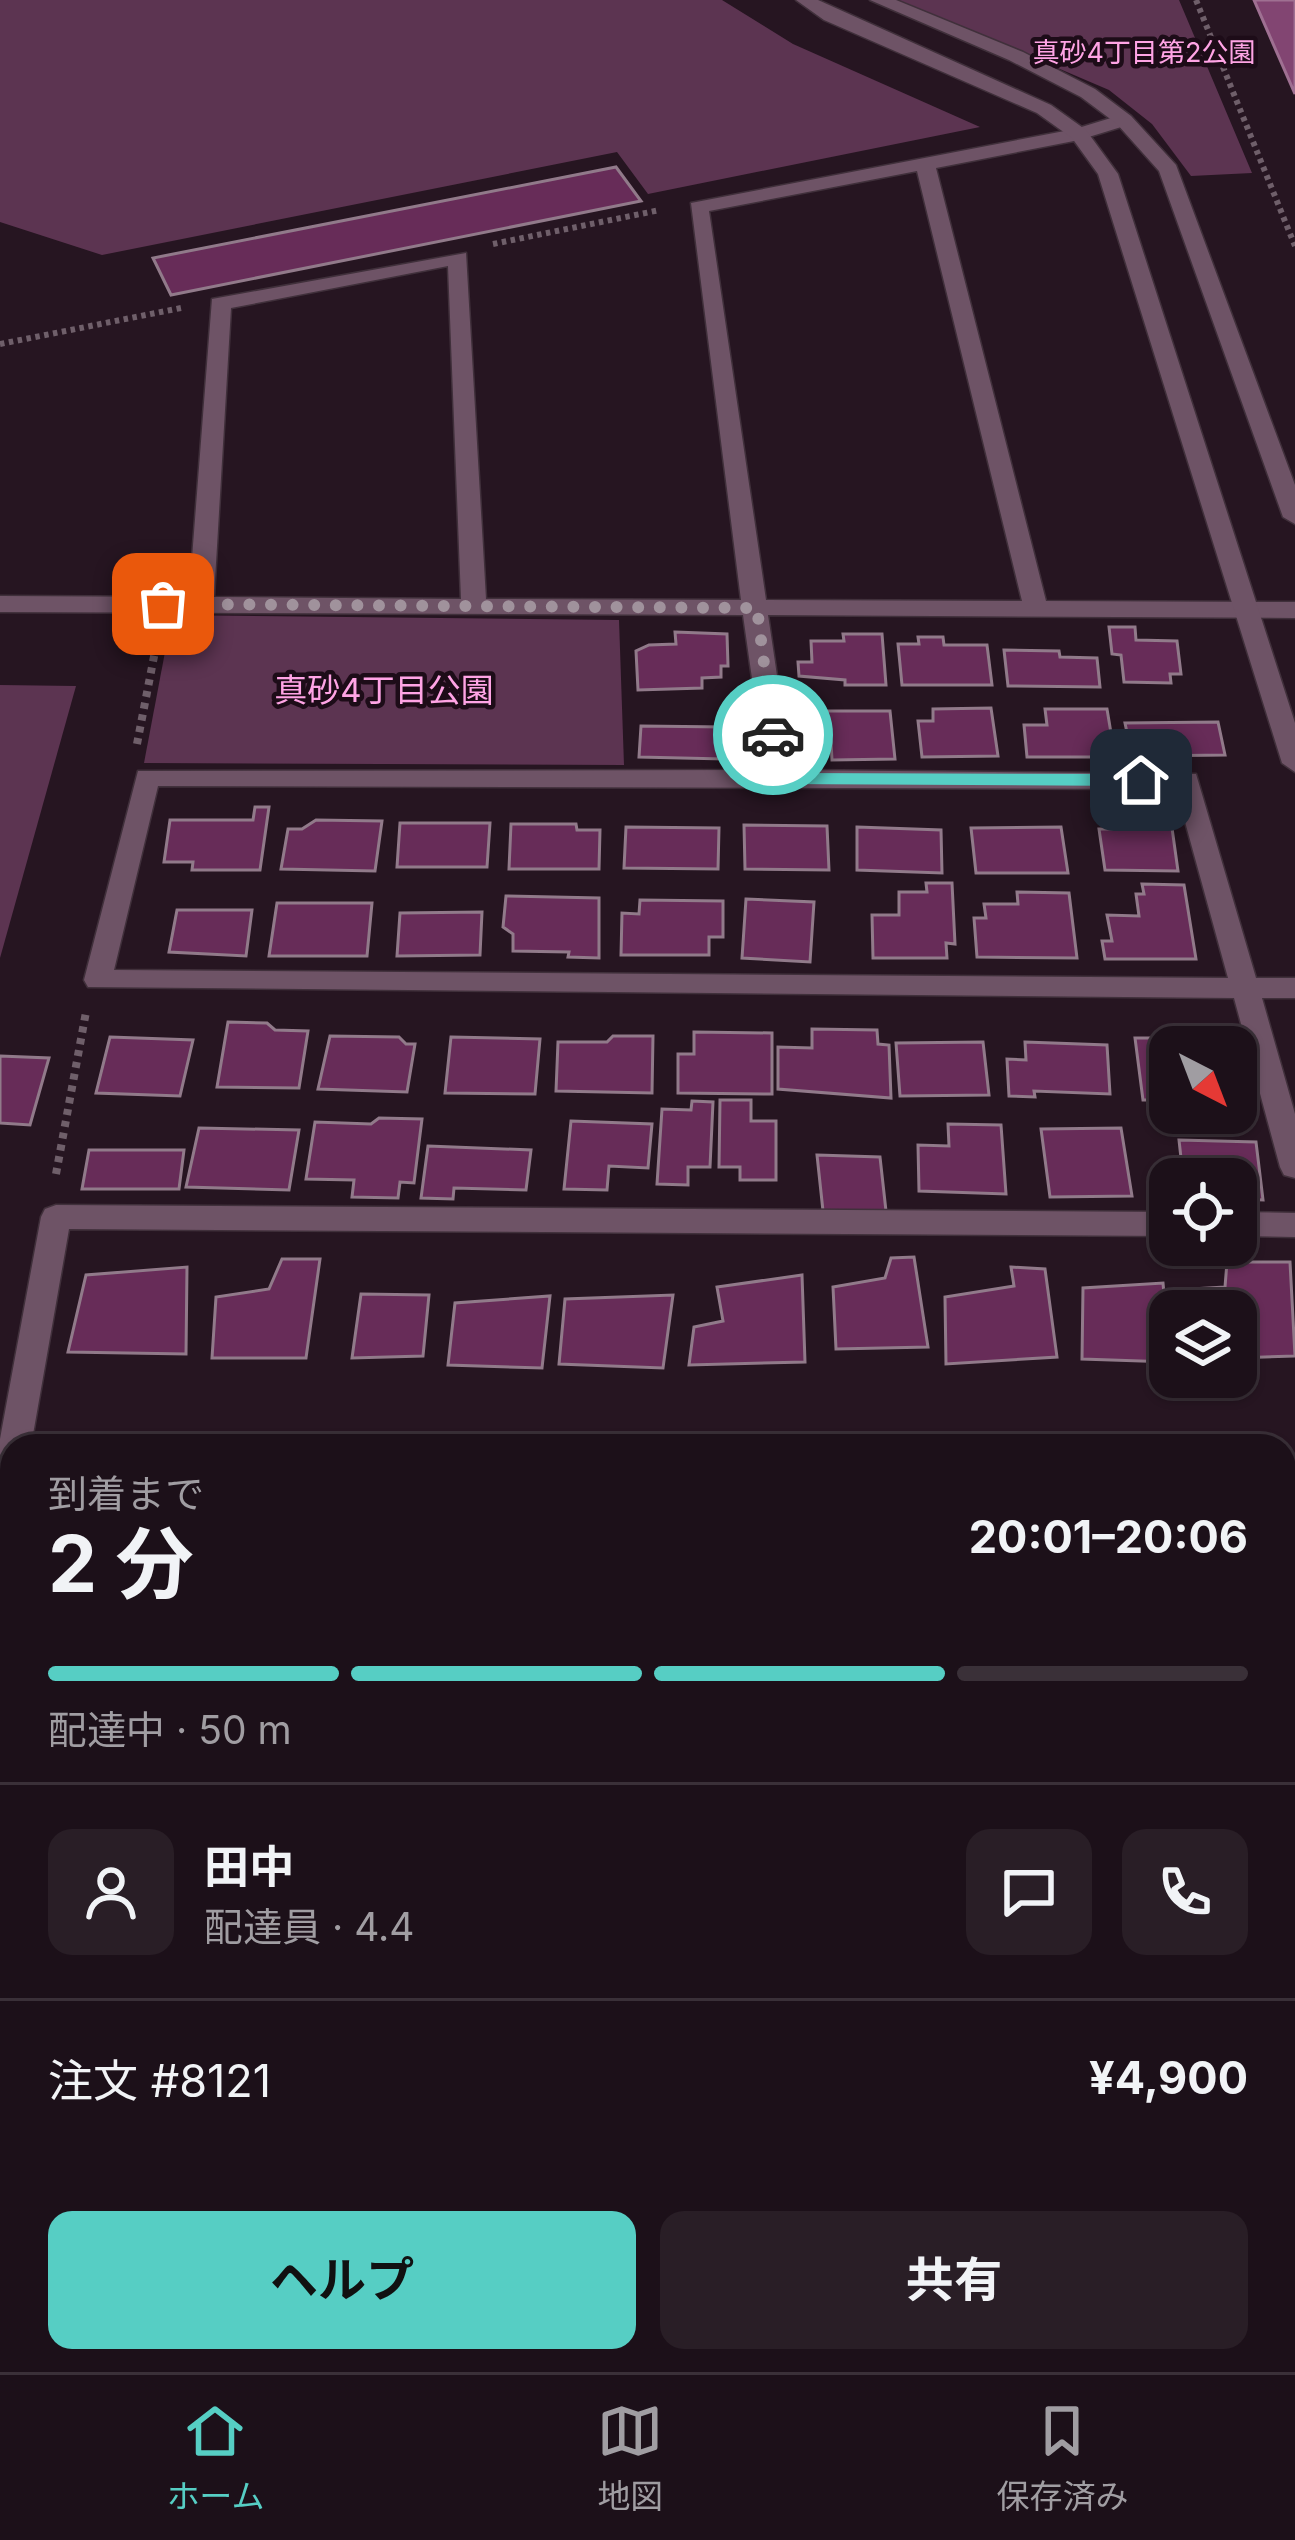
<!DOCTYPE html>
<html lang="ja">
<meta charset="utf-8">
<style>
:root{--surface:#1c1019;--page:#291e26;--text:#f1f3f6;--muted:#a09da2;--line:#3a3038;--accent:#56cec4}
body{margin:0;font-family:Inter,"Noto Sans JP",sans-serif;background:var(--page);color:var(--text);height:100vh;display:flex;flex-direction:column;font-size:45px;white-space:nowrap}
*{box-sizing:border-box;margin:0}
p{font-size:39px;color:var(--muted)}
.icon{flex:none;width:66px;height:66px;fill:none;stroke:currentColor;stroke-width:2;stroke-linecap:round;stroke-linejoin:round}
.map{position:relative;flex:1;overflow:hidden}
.side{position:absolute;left:0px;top:1434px;width:1296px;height:939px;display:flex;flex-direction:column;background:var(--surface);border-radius:36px 36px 0 0;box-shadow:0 3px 9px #0004,0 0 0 3px var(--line)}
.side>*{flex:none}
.needle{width:78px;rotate:138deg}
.fabs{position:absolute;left:1149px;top:1026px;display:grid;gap:24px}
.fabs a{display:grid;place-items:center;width:108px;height:108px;border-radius:24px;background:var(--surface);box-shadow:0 3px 9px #0004,0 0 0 3px var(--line);font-size:60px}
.pin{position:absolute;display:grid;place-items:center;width:102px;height:102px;color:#fff;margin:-51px;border-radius:24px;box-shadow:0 6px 18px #0006}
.courier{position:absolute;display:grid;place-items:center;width:120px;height:120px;margin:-60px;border:9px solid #56cec4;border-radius:50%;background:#fff;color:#222;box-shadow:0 3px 15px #0007}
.head em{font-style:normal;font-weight:700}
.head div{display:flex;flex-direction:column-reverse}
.head{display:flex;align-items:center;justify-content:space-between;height:204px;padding:0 48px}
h1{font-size:78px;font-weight:700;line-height:90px}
.bar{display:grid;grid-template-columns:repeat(4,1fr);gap:18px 12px;align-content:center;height:144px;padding:0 48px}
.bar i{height:15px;border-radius:9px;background:var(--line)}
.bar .active{background:var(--accent)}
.bar p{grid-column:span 4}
.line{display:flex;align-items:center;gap:30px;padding:0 48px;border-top:3px solid var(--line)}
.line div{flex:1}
.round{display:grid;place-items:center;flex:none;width:126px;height:126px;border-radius:24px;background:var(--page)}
.cta{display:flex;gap:24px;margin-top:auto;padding:24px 48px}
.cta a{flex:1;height:138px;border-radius:24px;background:var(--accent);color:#111;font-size:48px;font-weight:700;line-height:138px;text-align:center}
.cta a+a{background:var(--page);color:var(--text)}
.dock{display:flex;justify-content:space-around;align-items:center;height:168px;border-top:3px solid var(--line);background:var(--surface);font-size:33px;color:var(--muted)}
.dock a{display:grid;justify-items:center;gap:6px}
.dock .active{color:var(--accent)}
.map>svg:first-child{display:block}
.green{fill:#5c3451}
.water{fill:#824572;stroke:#9f7092;stroke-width:3}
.building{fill:#672c58;stroke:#917a8a;stroke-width:3}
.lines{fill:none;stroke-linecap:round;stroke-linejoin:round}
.minor-casing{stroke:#40303b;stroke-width:3}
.tertiary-casing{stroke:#40303b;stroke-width:3}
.path-far1{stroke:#6f5f6a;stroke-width:6;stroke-dasharray:4.5 4.5;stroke-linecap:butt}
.path{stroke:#6f5f6a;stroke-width:8;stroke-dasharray:6 6;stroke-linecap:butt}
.minor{fill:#6e5366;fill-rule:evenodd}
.tertiary{fill:#6e5366;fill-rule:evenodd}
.route{fill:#56cec4}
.done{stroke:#a0929c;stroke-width:12;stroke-dasharray:0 21.6}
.labels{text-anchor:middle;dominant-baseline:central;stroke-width:9;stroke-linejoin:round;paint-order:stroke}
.far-park-label{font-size:27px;fill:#ffa4e5;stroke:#1d0c18}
.park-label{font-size:33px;fill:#ffa4e5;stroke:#1d0c18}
</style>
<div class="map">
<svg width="1295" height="2372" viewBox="0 0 1295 2372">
<rect width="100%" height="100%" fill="#261521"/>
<g class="green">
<polygon points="0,0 722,0 793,44 980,127 648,194 617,152 102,255 0,222"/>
<polygon points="898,0 1179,0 1252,173 1191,176 1152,124 1109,90"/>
<polygon points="172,615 619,620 624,765 144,763"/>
<polygon points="0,685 76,686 0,958"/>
</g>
<polygon class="water" points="1255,0 1295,0 1295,94 1254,0"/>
<g class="building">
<polygon points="616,167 641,201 171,295 153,258"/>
<polygon points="1109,627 1135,627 1136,640 1177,641 1181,674 1170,674 1171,683 1124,682 1121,655 1112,654"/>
<polygon points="675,632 727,634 728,666 721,666 721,677 702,678 702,688 638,690 636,651 649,645 676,644"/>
<polygon points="843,634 882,634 886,685 845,685 845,680 799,676 798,662 812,662 811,641 844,641"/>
<polygon points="918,637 943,637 944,645 987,645 992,685 902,685 898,644 919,644"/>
<polygon points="1004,650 1059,651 1060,657 1097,658 1100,687 1008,686"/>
<polygon points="991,708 998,756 922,757 918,721 933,721 933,709"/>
<polygon points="1045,709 1107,709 1112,739 1103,742 1106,757 1027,757 1024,725 1047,725"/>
<polygon points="811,711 890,711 895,759 832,760 831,741 814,741"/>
<polygon points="1218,722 1225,755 1143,756 1141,747 1130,747 1125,723"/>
<polygon points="641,726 725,727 724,759 639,757"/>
<polygon points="255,807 269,807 260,870 192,870 193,862 164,862 170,820 253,820"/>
<polygon points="1114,807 1157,807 1160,828 1172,828 1178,871 1105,870 1099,829 1117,829"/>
<polygon points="316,820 382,821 375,871 281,869 288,829 302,829"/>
<polygon points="400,823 490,823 487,867 397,867"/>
<polygon points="511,824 576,824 577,830 600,830 599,869 509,869"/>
<polygon points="744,825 827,826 829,870 745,869"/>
<polygon points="626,827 719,828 718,869 624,868"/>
<polygon points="857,827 941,830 942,873 857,870"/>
<polygon points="1061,827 1068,873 976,873 971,828"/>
<polygon points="926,883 952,883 955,944 946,943 947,958 873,958 872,915 899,915 899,892 927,892"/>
<polygon points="1142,884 1184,885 1196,959 1105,959 1102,941 1112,941 1107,915 1139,916 1136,894 1144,894"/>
<polygon points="1017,892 1069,893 1077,958 977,957 974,918 986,918 984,904 1018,904"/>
<polygon points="506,896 599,898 599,958 568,957 569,952 513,951 513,934 503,927"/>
<polygon points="746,899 814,902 810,962 742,958"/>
<polygon points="640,900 723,901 723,937 709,937 709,955 621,955 622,913 639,914"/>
<polygon points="277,903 372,903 367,956 269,956"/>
<polygon points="177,910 252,910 246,956 169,952"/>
<polygon points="482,912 480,955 397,956 400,913"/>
<polygon points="228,1022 267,1023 275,1030 308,1031 299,1088 217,1087"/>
<polygon points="812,1029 877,1030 878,1044 889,1045 891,1098 778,1089 778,1047 812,1048"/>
<polygon points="694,1032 772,1033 772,1094 678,1093 678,1054 694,1054"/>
<polygon points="330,1036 399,1037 406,1044 415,1044 407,1092 318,1089"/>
<polygon points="613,1036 653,1036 652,1093 556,1091 558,1042 607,1042"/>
<polygon points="110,1037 193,1040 180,1096 96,1093"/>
<polygon points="451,1037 540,1039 535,1094 445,1093"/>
<polygon points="1135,1038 1177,1038 1180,1047 1217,1047 1170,1047 1170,1100 1143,1100"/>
<polygon points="983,1042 989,1095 900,1096 896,1043"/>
<polygon points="1025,1042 1107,1045 1110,1094 1034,1091 1035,1097 1009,1096 1007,1059 1026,1060"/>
<polygon points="0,1056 49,1058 30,1125 0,1123"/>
<polygon points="720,1100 751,1100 751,1121 776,1121 776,1180 740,1180 740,1167 719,1167"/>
<polygon points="692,1101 713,1102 710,1167 688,1167 688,1185 657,1184 662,1109 691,1110"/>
<polygon points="379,1118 422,1119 414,1183 400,1182 398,1198 352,1197 354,1180 306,1179 315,1122 371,1124"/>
<polygon points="571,1121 652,1124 648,1168 609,1166 607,1190 564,1189"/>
<polygon points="948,1124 1001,1125 1006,1194 919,1191 918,1145 949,1146"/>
<polygon points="199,1128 299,1130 289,1190 186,1187"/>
<polygon points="1121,1128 1132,1196 1050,1197 1041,1129"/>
<polygon points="1179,1140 1256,1142 1263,1200 1236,1199 1236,1179 1176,1179 1175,1172 1182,1167"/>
<polygon points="428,1146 531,1150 526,1190 454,1188 453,1199 421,1198"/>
<polygon points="89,1150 184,1150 179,1189 82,1189"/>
<polygon points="817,1155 880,1157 886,1211 823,1211"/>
<polygon points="914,1257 928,1347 836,1349 833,1287 885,1278 891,1258"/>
<polygon points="282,1259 320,1259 306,1358 212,1358 216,1297 269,1289"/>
<polygon points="1227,1262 1290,1262 1295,1356 1236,1358 1236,1311 1196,1311 1193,1289 1225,1287"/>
<polygon points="187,1267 186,1354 68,1352 86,1275"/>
<polygon points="1011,1267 1045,1269 1057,1357 946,1364 945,1297 1014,1286"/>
<polygon points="802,1275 805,1362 689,1365 694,1327 723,1321 717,1287"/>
<polygon points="1163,1283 1170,1362 1082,1359 1083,1288"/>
<polygon points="361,1294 429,1295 423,1356 352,1358"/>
<polygon points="673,1295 663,1368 559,1364 565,1299"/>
<polygon points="550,1296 542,1368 448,1365 455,1303"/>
</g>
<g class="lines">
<defs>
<g id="minor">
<path d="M1124,114L1134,120L1131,124L1079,140L936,168L1046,601L1295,602V618L768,615L791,770L1196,774L1256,978H1295V998H1262L1295,1114V1178L1284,1175L1280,1167L1234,998L88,987L84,980L138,771L765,770L743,615L0,612V596L189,597L212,299L466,253L486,599L741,600L691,203L1075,129ZM917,171L1022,601L766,600L709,211ZM448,266L461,599L214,597L231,308ZM158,786L1176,789L1228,978L114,970Z"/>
<polygon points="56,1205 1170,1212 1170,1236 69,1229 31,1446 12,1446 12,1511 0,1509 0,1439 41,1217 45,1209"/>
<polygon points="1236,1212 1295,1213 1295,1237 1236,1236"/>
<rect x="1284" y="1493" width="11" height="28"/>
<rect x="0" y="1803" width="12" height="32"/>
<rect x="1284" y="1811" width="11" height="32"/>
<rect x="1284" y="2183" width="11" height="40"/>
<polygon points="378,2361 418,2361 418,2372 376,2372"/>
</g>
<g id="tertiary">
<polygon points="796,0 818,0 1051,105 1086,130 1118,174 1295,723 1295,772 1282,763 1098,174 1072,138 1037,113 824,20"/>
<polygon points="870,0 896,0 1023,52 1095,89 1131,116 1176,165 1295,485 1295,524 1283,517 1159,171 1117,124 1081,97 1009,60"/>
<rect x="0" y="1603" width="12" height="30"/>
<rect x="1284" y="1612" width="11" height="30"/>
<rect x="0" y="1681" width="12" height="30"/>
<rect x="1284" y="1689" width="11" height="30"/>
</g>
</defs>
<use href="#minor" class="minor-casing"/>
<use href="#tertiary" class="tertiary-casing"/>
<g class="path-far1">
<polyline points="1196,0 1295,246"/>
<polyline points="493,244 660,210"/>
<polyline points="0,344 181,308"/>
</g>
<g class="path">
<polyline points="137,744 157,641"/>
<polyline points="56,1174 86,1012"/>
</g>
<use href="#minor" class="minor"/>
<use href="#tertiary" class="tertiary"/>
</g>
<polygon class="route" points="767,731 782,735 787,773 1141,774 1150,780 1141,786 779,784 771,778"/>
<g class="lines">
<polyline class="done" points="163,604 757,608 773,735"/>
</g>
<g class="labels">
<g class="far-park-label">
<text x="1144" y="52">真砂4丁目第2公園</text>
</g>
<g class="park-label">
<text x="384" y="690">真砂4丁目公園</text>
</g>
</g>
</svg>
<div class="fabs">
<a><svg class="needle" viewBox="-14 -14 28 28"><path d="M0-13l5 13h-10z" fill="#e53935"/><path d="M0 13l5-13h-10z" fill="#a09da2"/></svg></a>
<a><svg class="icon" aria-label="locate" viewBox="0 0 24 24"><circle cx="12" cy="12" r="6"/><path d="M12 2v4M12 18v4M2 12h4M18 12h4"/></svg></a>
<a><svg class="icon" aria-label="layers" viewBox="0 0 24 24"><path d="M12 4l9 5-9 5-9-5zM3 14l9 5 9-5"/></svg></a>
</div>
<div class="pin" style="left:163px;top:604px;background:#ea580c"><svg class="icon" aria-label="bag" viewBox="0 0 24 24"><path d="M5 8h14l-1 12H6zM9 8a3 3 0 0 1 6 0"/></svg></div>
<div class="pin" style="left:1141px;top:780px;background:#1f2937"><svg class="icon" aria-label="home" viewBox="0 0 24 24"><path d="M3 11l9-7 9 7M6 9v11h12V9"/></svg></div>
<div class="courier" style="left:773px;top:735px"><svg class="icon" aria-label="car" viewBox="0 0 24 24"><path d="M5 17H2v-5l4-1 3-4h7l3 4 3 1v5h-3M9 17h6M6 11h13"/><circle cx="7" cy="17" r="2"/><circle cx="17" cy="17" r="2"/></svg></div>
<section class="side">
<div class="head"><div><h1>2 分</h1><p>到着まで</p></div><em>20:01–20:06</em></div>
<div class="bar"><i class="active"></i><i class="active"></i><i class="active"></i><i></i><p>配達中 · 50 m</p></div>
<div class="line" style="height:216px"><a class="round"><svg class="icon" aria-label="person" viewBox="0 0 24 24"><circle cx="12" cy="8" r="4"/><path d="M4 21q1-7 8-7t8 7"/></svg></a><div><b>田中</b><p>配達員 · 4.4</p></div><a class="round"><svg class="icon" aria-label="chat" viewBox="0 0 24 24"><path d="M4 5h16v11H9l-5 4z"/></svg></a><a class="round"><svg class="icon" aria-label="phone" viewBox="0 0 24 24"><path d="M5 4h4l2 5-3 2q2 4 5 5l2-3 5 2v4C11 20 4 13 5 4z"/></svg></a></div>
<div class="line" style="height:156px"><div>注文 #8121</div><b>¥4,900</b></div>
<div class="cta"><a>ヘルプ</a><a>共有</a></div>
</section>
</div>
<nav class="dock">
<a class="active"><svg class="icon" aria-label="home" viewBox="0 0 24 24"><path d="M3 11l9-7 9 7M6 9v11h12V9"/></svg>ホーム</a>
<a><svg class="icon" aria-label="map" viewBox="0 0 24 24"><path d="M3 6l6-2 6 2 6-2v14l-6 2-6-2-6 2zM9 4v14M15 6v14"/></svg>地図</a>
<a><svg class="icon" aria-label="saved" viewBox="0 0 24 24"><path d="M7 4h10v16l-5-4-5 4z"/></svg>保存済み</a>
</nav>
